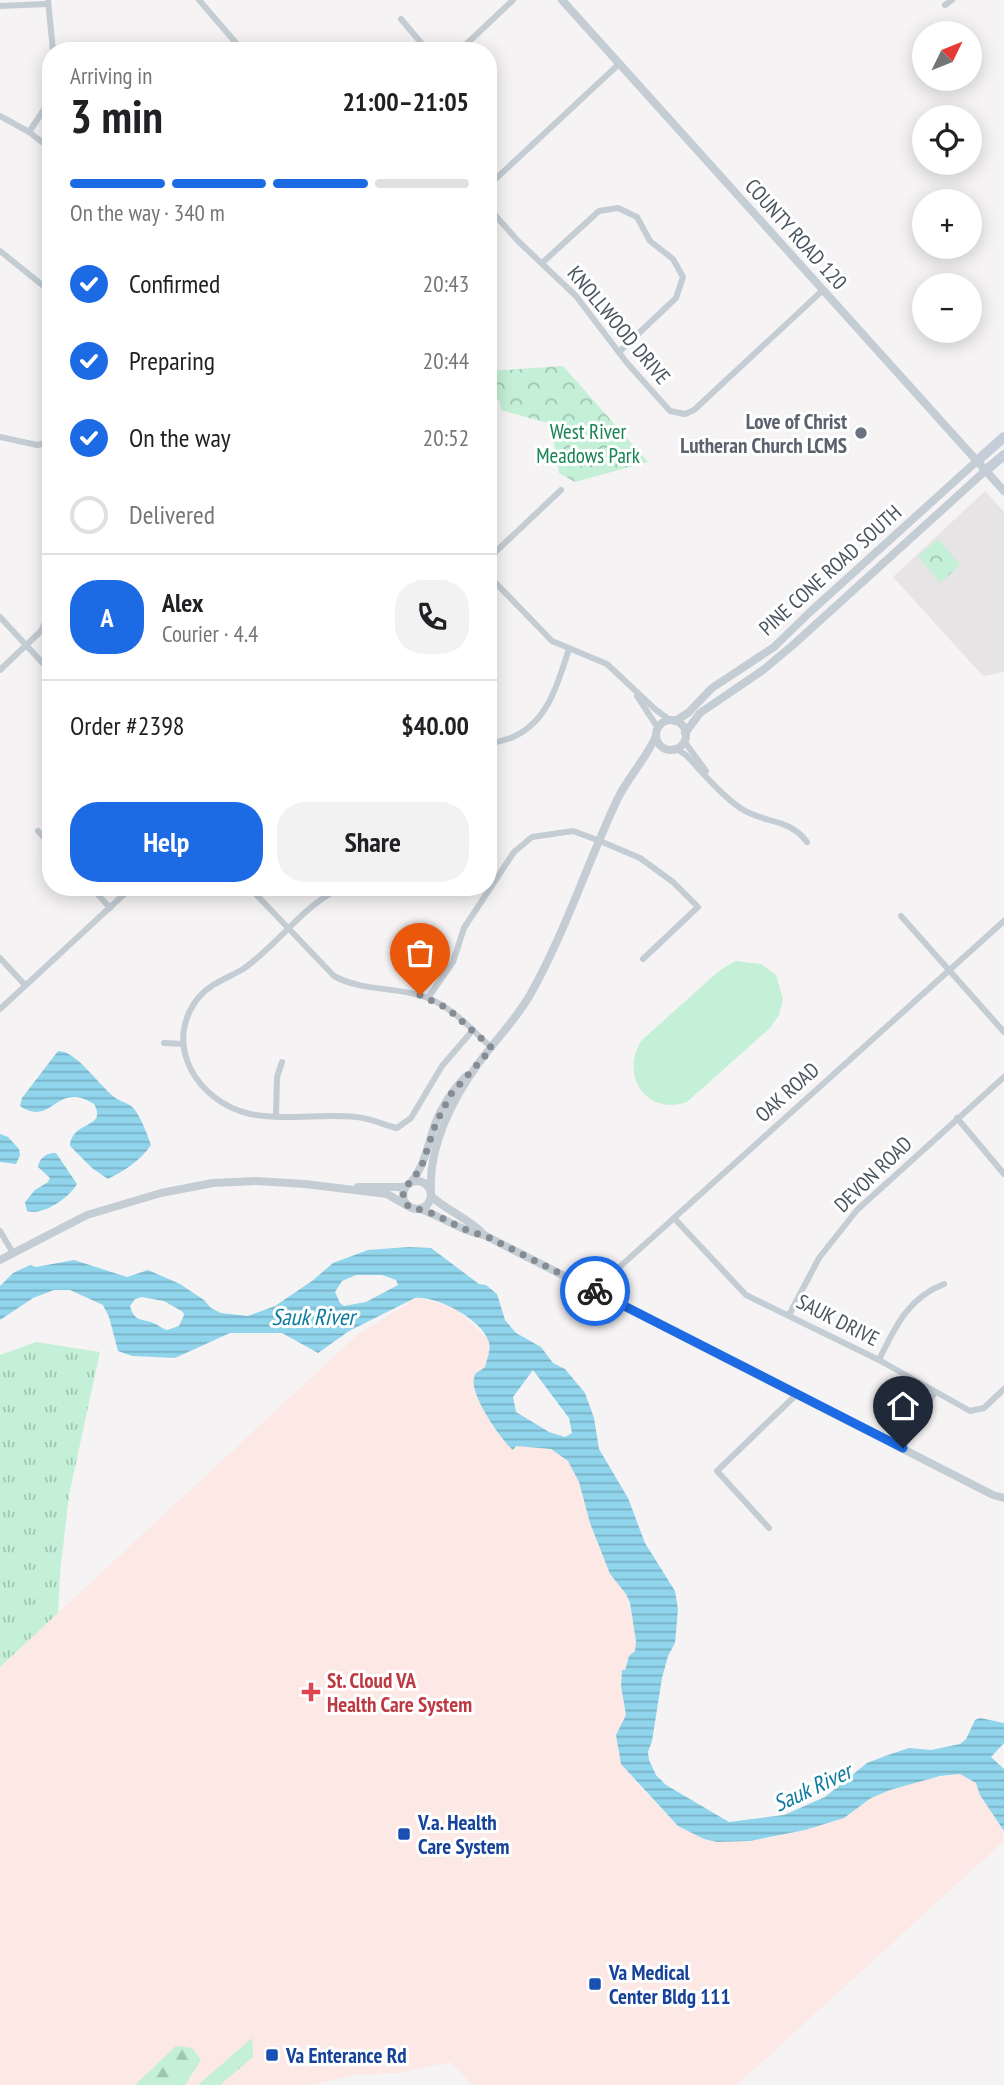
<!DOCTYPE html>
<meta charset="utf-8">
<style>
:root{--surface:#fff;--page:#f2f2f2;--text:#202124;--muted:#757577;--line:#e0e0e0;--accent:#1c6be5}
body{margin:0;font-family:"PT Sans Narrow",sans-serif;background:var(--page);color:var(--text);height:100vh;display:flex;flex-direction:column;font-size:26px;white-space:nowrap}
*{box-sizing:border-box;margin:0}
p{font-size:23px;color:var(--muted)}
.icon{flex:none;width:38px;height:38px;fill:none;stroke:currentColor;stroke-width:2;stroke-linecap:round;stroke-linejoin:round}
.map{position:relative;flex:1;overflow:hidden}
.sheet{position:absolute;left:42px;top:42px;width:455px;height:854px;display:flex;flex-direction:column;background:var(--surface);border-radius:28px;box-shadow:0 4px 18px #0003}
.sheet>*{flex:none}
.needle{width:46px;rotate:47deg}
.controls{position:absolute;left:912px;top:21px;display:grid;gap:14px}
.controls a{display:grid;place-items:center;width:70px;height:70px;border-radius:50%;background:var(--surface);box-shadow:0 4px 18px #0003;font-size:35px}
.pin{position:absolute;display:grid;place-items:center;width:60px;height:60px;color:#fff;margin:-72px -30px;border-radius:50% 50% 50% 0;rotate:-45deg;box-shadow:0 0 7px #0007}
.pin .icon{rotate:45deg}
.courier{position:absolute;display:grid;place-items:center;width:70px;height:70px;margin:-35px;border:5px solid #1c6be5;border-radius:50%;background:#fff;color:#222;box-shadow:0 2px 9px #0007}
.overview em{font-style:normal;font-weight:700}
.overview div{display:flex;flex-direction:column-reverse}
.overview{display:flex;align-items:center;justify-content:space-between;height:119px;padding:0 28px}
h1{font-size:46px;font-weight:700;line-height:52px}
.bar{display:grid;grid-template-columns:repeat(4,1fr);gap:10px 7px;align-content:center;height:84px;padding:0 28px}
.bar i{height:9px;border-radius:5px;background:var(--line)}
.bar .active{background:var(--accent)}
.bar p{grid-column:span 4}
.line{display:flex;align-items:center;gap:18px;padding:0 28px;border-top:2px solid var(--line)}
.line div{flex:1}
.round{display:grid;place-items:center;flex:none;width:74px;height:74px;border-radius:28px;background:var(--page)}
ol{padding:0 28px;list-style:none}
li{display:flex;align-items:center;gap:21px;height:77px}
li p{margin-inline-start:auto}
li .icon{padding:7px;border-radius:50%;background:var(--accent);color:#fff;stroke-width:4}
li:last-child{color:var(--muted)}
li i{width:38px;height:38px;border:4px solid var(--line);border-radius:50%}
.cta{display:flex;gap:14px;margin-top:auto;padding:14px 28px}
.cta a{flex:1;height:80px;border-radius:28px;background:var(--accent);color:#fff;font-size:28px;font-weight:700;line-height:80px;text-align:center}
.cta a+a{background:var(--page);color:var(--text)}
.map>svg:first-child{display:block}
.education{fill:#e6e4e5}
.medical{fill:#fce9e6}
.grass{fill:url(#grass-tufts)}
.forest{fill:url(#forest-firs)}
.park{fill:url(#park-crowns)}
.pitch{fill:#c3f0d7}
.water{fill:url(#water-rules);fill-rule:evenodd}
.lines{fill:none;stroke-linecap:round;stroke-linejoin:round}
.minor{stroke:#c4ccd4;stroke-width:6}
.tertiary{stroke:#c4ccd4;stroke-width:8}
.secondary{stroke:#c4cdd8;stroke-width:10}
.done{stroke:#868c93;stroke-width:7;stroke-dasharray:0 12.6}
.route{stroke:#1c6be5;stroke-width:9}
.worship-dot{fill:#6b7280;stroke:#fff;stroke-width:2.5}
.health-dot{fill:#e0444e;stroke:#fff;stroke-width:2.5}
.transit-dot{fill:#1a4fb4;stroke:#fff;stroke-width:2.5}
.labels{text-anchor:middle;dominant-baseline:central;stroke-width:6;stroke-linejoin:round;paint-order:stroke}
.street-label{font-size:21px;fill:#4a5560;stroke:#fff}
.worship-label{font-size:21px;font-weight:bold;fill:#5b616d;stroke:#fff;text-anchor:end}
.park-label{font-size:21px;fill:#188453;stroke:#fff}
.health-label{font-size:21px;font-weight:bold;fill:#be3a42;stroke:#fff;text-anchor:start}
.transit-label{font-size:21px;font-weight:bold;fill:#164399;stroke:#fff;text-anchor:start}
.water-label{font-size:23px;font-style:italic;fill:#0d7ba0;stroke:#fff}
</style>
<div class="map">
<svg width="1004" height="2085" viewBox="0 0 1004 2085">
<defs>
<pattern id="grass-tufts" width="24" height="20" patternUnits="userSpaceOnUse" patternTransform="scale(1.75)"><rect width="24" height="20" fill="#c3f0d7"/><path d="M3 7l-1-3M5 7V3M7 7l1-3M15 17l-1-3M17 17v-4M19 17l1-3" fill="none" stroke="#a0c5b2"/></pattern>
<pattern id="forest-firs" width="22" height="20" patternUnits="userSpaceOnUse" patternTransform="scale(1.75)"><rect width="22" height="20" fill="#c3f0d7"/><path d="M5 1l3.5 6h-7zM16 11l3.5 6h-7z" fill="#a0c5b2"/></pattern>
<pattern id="park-crowns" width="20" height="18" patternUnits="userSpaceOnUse" patternTransform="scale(1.75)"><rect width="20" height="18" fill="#c3f0d7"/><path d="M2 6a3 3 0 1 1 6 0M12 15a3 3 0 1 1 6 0" fill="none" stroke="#a0c5b2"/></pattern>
<pattern id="water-rules" width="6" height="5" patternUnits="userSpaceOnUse" patternTransform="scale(1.75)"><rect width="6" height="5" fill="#91d5ed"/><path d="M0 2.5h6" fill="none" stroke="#78b0c3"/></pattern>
</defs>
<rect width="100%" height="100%" fill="#f5f3f3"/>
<polygon class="education" points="985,491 1004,512 1004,672 983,676 893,577"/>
<polygon class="medical" points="419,1297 457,1310 488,1339 490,1349 485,1367 474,1385 487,1417 505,1443 551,1449 568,1461 579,1482 590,1523 610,1574 626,1594 635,1628 635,1651 626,1662 625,1670 622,1670 621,1686 626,1715 616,1735 620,1760 639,1786 678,1826 704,1839 717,1842 765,1839 805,1830 844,1818 871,1798 890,1790 924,1779 960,1774 977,1783 980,1795 987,1803 993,1816 1001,1823 1004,1841 737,2085 472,2085 451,2062 398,2073 356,2075 310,2085 0,2085 0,1667 357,1335"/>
<polygon class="grass" points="36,1342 100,1352 69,1495 60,1573 58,1613 0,1667 0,1355"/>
<g class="forest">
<polygon points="252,2038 253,2057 220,2085 198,2085"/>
<polygon points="176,2046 192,2048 201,2060 185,2085 135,2085"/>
</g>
<g class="park">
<polygon points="563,366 648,462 575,482 559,473 551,424 501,410 499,400 488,395 488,371"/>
<polygon points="938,539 960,565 940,583 918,556"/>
</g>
<path class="pitch" d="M735,961L761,964L776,975L783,999L779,1015L770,1028L687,1102C646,1116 619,1075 642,1040L719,971Z"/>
<g class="water">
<path d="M58,1051C78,1051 100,1088 117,1099C124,1103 130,1103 135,1110C142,1120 147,1134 151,1145C141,1160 124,1171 108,1179L92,1168L70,1146C72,1120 108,1129 94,1104C55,1080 53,1128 20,1106L22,1098Z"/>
<polygon points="0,1134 8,1137 19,1149 20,1155 16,1164 0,1162"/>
<path d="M56,1153L77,1184C69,1198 43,1216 27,1211L25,1202L35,1190L48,1182L50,1178L38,1167C39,1158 47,1152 56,1153Z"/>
<path d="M409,1247L431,1248L479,1284L486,1285L497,1294L505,1320L516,1333L541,1347L553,1363L565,1369L585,1393L594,1418L599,1449L628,1498L645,1543L675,1591L678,1609L675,1643L668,1656L662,1678L652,1741L648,1752L649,1760L656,1775L666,1785L729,1822L784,1815L825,1797L867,1763L885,1756L909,1748L931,1750L960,1744L966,1739L975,1720L980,1718L1004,1723V1743L991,1757L1004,1769V1831L980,1795L976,1783L960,1774L940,1776L890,1790L871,1798L844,1818L805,1830L750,1841L717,1842L704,1839L678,1826L621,1764L616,1735L626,1715L621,1686L622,1670H625L629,1656L635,1651L636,1641L630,1603L626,1594L610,1574L590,1523L579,1482L568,1461L551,1449L516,1446L513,1450C501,1440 469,1394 474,1378C475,1371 481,1371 485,1367C487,1359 492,1348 488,1340C481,1319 435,1295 415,1298L349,1331L318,1353L282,1333H230L175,1358L132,1356L118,1351L109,1317L103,1305L70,1290H54L33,1298L0,1320V1286L13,1273L30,1265L36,1267L74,1260L127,1277L148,1270L180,1284L204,1300L211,1308L221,1313L248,1316L275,1306L312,1281L333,1263L368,1250ZM356,1275H382L396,1280L398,1285L366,1302L344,1306L340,1303L335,1292L342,1281ZM142,1297L164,1301L183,1312L184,1315L179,1326L167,1330C161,1328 157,1324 151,1322C139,1319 134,1320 130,1306L135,1299ZM533,1370L569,1418L572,1433L565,1437L549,1432L516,1412L513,1397Z"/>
</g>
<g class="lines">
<g class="minor">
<polyline points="48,0 53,51"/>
<polyline points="199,0 243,51"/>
<polyline points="945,5 952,0"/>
<polyline points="0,6 47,4"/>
<polyline points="401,19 428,51"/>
<polyline points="459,51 513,0"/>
<polyline points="0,116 29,132 51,149"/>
<polyline points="29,132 51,99"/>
<polyline points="488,186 619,64"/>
<polyline points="488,207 518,241 576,296 627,363 670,411 685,414 694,410 823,290"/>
<polyline points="0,251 51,292"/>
<polyline points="542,263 599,211 618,208 637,217 650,241 673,259 683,277 676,298 619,352"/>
<polyline points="0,437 37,445 51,442"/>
<polyline points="488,559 561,490"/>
<polyline points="488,575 552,641 607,664 656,710 670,720"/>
<polyline points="0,617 51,672"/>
<polyline points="0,670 41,631 51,610"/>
<polyline points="637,696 658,728"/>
<polyline points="684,741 706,771"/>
<path d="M488,744C497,742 507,740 515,736C549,720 558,682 569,649"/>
<path d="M675,748L686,755C703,773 720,794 740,808C764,824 788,817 807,842"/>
<polyline points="38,831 51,845"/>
<polyline points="91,887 110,908"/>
<path d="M249,887L334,976C363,992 397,986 428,998C453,1008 472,1030 492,1048"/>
<path d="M347,887C341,890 333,891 328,895C298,913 273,949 243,969C228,978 211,983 199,997C161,1043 197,1102 250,1114C285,1121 322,1113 356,1117C371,1118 383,1125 397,1128L411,1118L442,1066L473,1030"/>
<polyline points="901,916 1004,1032"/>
<polyline points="0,958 25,985"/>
<polyline points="428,998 453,962 464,928 514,852 532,837 573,831 600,841 640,858 673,882 698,907 643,959"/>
<polyline points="0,1009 132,887"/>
<polyline points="164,1043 182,1044"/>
<polyline points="276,1116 277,1077 282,1062"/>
<polyline points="957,1118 1004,1174"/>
<polyline points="674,1218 746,1295 879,1360 970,1411 984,1408 1004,1389"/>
<polyline points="0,1231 13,1253"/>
<polyline points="594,1290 1004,921"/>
<polyline points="789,1315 819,1258 857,1210 1004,1077"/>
<path d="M879,1360C895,1327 908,1298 944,1284"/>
<polyline points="903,1448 935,1392"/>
<polyline points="769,1528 717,1471 796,1395"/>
</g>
<g class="tertiary">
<polyline points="562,0 1004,491"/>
<circle cx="671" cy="735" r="15"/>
<polyline points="675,721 688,713 712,688 774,647 810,612 977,461"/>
<polyline points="685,733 700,713 763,670 793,645 985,471"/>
<circle cx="417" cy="1195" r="14"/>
<path d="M412,1181C425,1165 428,1144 435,1124C442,1106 452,1091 465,1077"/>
<polyline points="358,1187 404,1187"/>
<path d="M431,1192C428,1148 452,1099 478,1064C495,1040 515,1021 530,995C565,933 587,864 617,800C628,777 646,759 656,736"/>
<path d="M431,1196C447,1211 469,1218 484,1235L993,1495L1004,1498"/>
<path d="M420,1209C441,1216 465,1233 484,1235"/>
<polyline points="0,1260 87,1215 161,1193 213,1183 256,1181 305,1184 387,1194 406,1205"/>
</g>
<g class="secondary">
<polyline points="977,461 1004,437"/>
<polyline points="985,471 1004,455"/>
</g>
</g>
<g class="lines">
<path class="done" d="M420,995L447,1008L492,1048L451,1094L436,1123L421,1168L403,1191L404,1202C411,1210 416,1208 425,1211C445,1217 463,1232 484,1235L595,1291"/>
<polyline class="route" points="595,1291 903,1448"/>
</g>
<circle class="worship-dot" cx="861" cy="433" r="7"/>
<path class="health-dot" d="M307.5 1681.5h7v7h7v7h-7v7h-7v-7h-7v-7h7z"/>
<g class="transit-dot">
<rect x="397" y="1827" width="14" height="14" rx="3.5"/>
<rect x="588" y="1977" width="14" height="14" rx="3.5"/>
<rect x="265" y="2048" width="14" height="14" rx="3.5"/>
</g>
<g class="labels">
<g class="street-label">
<text transform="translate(796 234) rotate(48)">COUNTY ROAD 120</text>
<text transform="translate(619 325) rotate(50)">KNOLLWOOD DRIVE</text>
<text transform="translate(830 570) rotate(-42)">PINE CONE ROAD SOUTH</text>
<text transform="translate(787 1092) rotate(-42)">OAK ROAD</text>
<text transform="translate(873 1174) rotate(-44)">DEVON ROAD</text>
<text transform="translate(838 1320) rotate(27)">SAUK DRIVE</text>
</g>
<g class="worship-label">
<text x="847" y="421">Love of Christ<tspan x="847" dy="24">Lutheran Church LCMS</tspan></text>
</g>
<g class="park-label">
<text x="588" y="431">West River<tspan x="588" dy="24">Meadows Park</tspan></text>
</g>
<g class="health-label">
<text x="327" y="1680">St. Cloud VA<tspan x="327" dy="24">Health Care System</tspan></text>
</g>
<g class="transit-label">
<text x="418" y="1822">V.a. Health<tspan x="418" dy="24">Care System</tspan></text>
<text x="609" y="1972">Va Medical<tspan x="609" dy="24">Center Bldg 111</tspan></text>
<text x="286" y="2055">Va Enterance Rd</text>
</g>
<g class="water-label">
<text x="313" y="1316">Sauk River</text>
<text transform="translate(812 1787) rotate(-25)">Sauk River</text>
</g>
</g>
</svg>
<div class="controls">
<a><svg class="needle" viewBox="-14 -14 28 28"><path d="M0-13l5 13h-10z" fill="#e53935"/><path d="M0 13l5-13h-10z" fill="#757577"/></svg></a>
<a><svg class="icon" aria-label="locate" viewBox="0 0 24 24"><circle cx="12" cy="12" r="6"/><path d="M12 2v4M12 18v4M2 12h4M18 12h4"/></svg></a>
<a>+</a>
<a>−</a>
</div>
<div class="pin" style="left:420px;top:995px;background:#ea580c"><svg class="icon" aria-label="bag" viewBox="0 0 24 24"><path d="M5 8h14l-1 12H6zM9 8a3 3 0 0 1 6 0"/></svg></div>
<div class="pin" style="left:903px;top:1448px;background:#1f2937"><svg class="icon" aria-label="home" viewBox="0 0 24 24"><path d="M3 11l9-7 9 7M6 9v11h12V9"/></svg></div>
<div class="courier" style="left:595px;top:1291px"><svg class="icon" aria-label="bike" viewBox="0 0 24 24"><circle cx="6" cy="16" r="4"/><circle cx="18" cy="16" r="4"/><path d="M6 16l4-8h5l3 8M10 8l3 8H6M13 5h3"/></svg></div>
<section class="sheet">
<div class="overview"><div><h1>3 min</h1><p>Arriving in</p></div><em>21:00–21:05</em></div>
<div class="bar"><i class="active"></i><i class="active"></i><i class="active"></i><i></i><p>On the way · 340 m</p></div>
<ol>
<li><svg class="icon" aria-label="check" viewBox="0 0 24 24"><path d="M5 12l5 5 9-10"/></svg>Confirmed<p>20:43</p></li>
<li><svg class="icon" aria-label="check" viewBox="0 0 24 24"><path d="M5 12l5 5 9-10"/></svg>Preparing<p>20:44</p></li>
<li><svg class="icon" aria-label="check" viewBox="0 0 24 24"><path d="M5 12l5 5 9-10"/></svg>On the way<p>20:52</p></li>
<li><i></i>Delivered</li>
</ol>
<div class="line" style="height:126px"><b class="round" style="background:var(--accent);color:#fff">A</b><div><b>Alex</b><p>Courier · 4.4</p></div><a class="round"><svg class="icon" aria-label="phone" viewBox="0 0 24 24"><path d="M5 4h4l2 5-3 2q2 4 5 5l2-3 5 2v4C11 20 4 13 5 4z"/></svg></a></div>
<div class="line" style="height:91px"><div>Order #2398</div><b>$40.00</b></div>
<div class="cta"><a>Help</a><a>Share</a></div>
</section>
</div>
